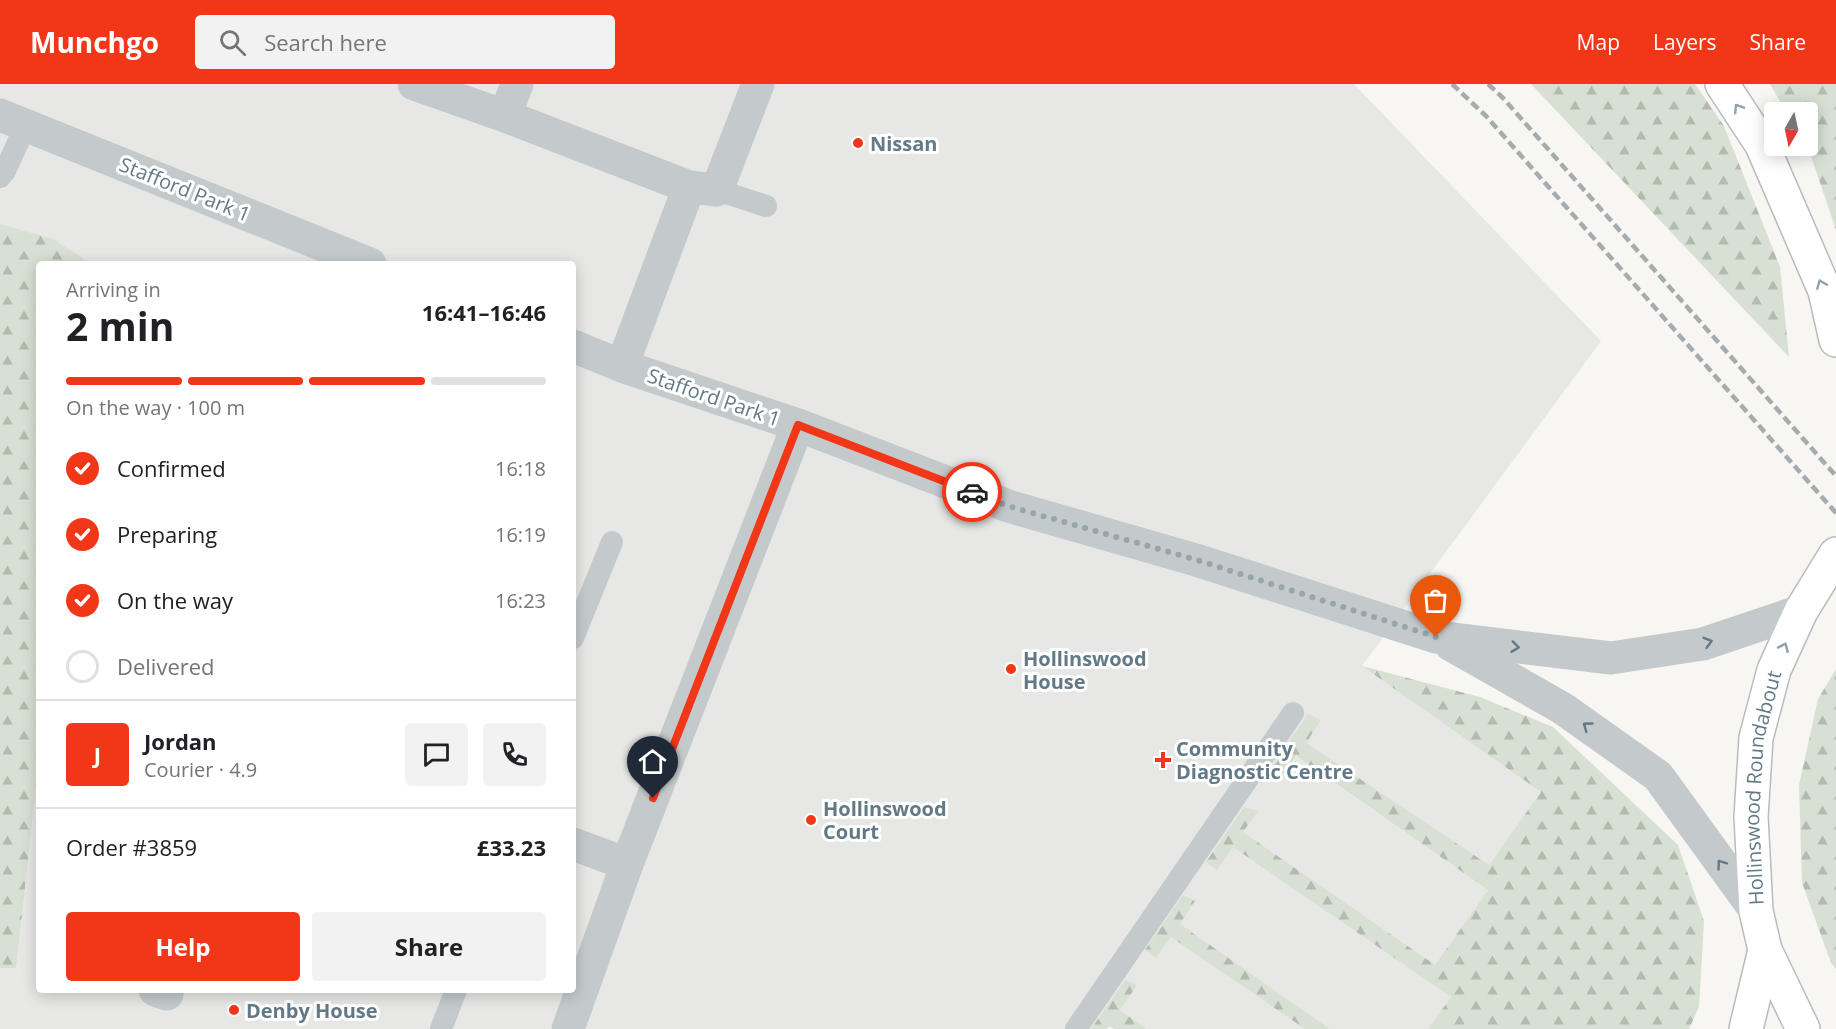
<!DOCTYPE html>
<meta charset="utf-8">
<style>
:root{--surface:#fff;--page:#f2f2f2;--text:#202124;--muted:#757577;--line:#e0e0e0;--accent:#f23618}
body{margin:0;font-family:"Open Sans",sans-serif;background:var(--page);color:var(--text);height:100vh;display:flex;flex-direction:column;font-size:22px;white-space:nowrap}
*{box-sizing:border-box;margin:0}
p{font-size:20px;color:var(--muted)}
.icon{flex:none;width:33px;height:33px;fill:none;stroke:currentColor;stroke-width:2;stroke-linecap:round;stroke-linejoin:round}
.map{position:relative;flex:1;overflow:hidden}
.sheet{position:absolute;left:36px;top:177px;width:540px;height:732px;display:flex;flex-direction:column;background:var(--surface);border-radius:6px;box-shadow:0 3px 15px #0003}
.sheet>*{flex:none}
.needle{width:39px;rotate:189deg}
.controls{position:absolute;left:1764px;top:18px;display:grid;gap:12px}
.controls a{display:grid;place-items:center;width:54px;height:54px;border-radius:6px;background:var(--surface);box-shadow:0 3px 15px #0003;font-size:30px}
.pin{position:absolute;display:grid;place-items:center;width:51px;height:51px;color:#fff;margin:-62px -26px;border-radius:50% 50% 50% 0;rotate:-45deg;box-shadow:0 0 6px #0007}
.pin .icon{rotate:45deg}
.courier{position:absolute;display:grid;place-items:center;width:60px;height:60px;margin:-30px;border:4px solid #f23618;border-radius:50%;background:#fff;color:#222;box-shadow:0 2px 8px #0007}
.headline em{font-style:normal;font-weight:700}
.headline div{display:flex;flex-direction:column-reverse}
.headline{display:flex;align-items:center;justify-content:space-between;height:102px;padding:0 30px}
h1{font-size:39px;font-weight:700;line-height:45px}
.bar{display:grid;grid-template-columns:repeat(4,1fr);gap:9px 6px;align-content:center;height:72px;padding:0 30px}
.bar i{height:8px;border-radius:4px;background:var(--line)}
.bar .current{background:var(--accent)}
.bar p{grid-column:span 4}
.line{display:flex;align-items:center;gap:15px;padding:0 30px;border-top:2px solid var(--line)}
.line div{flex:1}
.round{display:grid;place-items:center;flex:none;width:63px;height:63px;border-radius:6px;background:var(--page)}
ol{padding:0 30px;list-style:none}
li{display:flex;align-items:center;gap:18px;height:66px}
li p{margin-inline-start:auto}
li .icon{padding:6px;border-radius:50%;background:var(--accent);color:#fff;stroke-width:4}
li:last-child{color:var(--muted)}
li i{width:33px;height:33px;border:3px solid var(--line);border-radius:50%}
.button{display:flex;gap:12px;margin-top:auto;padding:12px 30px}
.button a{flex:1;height:69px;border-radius:6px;background:var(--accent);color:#fff;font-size:24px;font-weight:700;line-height:69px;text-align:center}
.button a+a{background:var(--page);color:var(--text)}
header{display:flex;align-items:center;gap:36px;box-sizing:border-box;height:84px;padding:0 30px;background:var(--accent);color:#fff}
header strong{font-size:28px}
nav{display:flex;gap:33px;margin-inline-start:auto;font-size:21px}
.search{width:420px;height:54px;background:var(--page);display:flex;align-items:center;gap:15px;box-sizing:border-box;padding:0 21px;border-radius:6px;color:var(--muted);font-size:22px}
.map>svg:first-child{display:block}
.built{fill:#e7e8e6;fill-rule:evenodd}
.forest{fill:url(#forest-firs)}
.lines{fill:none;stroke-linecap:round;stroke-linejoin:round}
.primary-casing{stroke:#b7bcbf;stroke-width:36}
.trunk-casing{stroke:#b8bcbf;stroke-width:36}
.service{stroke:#c4c9cb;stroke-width:22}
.minor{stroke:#c4c9cb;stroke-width:33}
.primary{stroke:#fff;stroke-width:33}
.trunk{stroke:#fff;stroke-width:33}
.rail{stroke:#a4acb0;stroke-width:4.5;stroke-dasharray:9 4.5;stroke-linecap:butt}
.oneway{stroke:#92a2aa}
.oneway2{stroke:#637a86}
.done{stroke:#97a5ac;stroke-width:6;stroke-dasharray:0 10.8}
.route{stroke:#f23618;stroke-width:8}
.poi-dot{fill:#f23618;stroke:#fff;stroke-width:2}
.labels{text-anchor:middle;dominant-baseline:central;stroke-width:6;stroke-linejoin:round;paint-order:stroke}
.poi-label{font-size:20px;font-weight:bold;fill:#637a86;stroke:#fff;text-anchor:start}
.street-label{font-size:20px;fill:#637a86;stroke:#fff}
</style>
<header>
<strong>Munchgo</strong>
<div class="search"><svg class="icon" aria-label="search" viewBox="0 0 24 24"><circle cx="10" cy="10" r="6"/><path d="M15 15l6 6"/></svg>Search here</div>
<nav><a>Map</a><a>Layers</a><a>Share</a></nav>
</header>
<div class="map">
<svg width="1836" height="945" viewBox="0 0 1836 945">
<defs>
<pattern id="forest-firs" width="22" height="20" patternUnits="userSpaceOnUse" patternTransform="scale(1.5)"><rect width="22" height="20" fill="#d8dfd3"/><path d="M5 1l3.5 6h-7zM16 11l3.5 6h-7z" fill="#b3bab1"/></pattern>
</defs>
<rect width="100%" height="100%" fill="#f7f6f3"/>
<path class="built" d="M0,0H1354L1601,257L1362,582L1542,708L1489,781L1305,659L1320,636L1308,631L1267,690L1279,696L1295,672L1488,806L1435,882L1243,748L1257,727L1233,762L1451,913L1428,945H1330L1179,840L1171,852L1305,945H1147L1120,926L1125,896L1091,945H0ZM39,180H573V906H39Z"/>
<g class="forest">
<polygon points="1531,0 1695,0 1724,42 1780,183 1789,273"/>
<polygon points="1770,0 1836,0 1836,146 1811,72 1805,62 1808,62 1808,28 1786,28"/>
<polygon points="0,140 53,155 84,175 84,180 39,180 39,676 16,884 0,884"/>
<polygon points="1362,582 1480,613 1553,643 1678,761 1704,837 1699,923 1689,945 1428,945 1451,913 1233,763 1217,786 1206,778 1244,723 1258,727 1243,748 1435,881 1488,806 1296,672 1279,696 1267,690 1308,630 1321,636 1306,659 1489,781 1541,708"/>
<polygon points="1836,585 1836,885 1831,879 1802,799 1799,701 1818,615"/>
<polygon points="1183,811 1195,817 1180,840 1330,945 1305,945 1171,853 1156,874 1145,866"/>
<polygon points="1125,896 1137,901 1120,926 1147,945 1114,945 1109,942 1107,945 1091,945"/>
</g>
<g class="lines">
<defs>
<g id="primary">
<polyline points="1746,945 1765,866"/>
<path id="s1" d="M1803,945L1765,866L1756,827L1751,733L1756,654L1774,586L1801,527L1836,470"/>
</g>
<polyline id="trunk" points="1722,0 1762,61 1825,207 1836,256"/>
</defs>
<use href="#primary" class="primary-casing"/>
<use href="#trunk" class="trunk-casing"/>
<g class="service">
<polyline points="0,93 5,87 26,41"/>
<polyline points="717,106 766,122"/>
<polyline points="573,554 612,458"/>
<polyline points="441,945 456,906"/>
<polyline points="1076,945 1293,629"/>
</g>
<g class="minor">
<polyline points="414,0 505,32 689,103"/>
<polyline points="0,31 370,180"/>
<polyline points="505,32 517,0"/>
<polyline points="573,262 622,282 798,341 1008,422 1196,476 1436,553 1611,574 1703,560 1801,527"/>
<polyline points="622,282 689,103 717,106 758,0"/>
<polyline points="1451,561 1562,624 1658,692 1756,827"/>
<polyline points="573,760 627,780"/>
<polyline points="155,906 167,910"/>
<polyline points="568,945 627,780 798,341"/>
</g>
<use href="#primary" class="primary"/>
<use href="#trunk" class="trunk"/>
<g class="rail">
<polyline points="1452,0 1486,32 1836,429"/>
<polyline points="1488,0 1503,14 1836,392"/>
</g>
</g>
<defs><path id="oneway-chevron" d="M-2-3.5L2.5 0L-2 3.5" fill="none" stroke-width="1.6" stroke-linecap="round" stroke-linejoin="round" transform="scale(1.5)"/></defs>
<g class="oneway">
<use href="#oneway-chevron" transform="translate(1738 24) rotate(-123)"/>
<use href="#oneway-chevron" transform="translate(1821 200) rotate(-112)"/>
<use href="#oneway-chevron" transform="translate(1784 563) rotate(-66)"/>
</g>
<g class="oneway2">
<use href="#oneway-chevron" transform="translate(1708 558) rotate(-16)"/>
<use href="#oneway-chevron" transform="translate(1515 563) rotate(7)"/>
<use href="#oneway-chevron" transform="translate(1587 642) rotate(-144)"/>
<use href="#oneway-chevron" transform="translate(1721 780) rotate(-126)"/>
</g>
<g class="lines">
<polyline class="done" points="972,408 1008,422 1197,476 1436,553"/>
<polyline class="route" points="653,714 798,341 972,408"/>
</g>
<g class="poi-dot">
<circle cx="858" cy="59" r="6"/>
<circle cx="1011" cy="585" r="6"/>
<path d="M1160 667h6v6h6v6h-6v6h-6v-6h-6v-6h6z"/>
<circle cx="811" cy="736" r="6"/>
<circle cx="234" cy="926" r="6"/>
</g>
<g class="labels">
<g class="poi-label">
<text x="870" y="59">Nissan</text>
<text x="1023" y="574">Hollinswood<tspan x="1023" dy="23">House</tspan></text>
<text x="1176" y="664">Community<tspan x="1176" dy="23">Diagnostic Centre</tspan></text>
<text x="823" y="724">Hollinswood<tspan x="823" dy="23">Court</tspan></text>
<text x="246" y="926">Denby House</text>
</g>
<g class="street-label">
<text transform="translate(185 105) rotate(22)">Stafford Park 1</text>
<text transform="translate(714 313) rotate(19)">Stafford Park 1</text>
<text stroke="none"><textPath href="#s1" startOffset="252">Hollinswood Roundabout</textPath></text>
</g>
</g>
</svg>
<div class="controls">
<a><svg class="needle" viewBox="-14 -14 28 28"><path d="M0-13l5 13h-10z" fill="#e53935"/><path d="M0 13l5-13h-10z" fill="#757577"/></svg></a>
</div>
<div class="pin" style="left:1436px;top:553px;background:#ea580c"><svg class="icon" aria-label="bag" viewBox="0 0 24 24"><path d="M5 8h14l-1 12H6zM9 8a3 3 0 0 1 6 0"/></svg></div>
<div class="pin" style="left:653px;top:714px;background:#1f2937"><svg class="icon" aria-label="home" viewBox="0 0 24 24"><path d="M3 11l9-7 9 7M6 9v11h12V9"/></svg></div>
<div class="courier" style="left:972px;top:408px"><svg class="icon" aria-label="car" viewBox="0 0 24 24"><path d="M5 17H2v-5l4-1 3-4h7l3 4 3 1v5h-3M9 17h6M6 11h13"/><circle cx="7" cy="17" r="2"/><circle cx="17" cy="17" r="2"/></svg></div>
<section class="sheet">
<div class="headline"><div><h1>2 min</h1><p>Arriving in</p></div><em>16:41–16:46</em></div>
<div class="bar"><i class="current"></i><i class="current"></i><i class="current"></i><i></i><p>On the way · 100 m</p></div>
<ol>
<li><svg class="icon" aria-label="check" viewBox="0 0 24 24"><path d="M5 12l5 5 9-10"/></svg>Confirmed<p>16:18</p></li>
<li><svg class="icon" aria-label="check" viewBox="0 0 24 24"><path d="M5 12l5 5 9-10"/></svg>Preparing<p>16:19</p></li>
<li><svg class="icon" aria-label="check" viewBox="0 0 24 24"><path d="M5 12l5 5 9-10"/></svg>On the way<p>16:23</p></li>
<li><i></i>Delivered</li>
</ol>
<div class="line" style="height:108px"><b class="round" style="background:var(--accent);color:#fff">J</b><div><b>Jordan</b><p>Courier · 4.9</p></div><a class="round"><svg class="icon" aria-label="chat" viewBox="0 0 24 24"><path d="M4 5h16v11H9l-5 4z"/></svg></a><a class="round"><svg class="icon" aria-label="phone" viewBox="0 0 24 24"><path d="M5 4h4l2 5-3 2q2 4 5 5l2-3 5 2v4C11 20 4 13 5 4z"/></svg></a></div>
<div class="line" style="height:78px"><div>Order #3859</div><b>£33.23</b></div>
<div class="button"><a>Help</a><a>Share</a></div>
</section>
</div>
